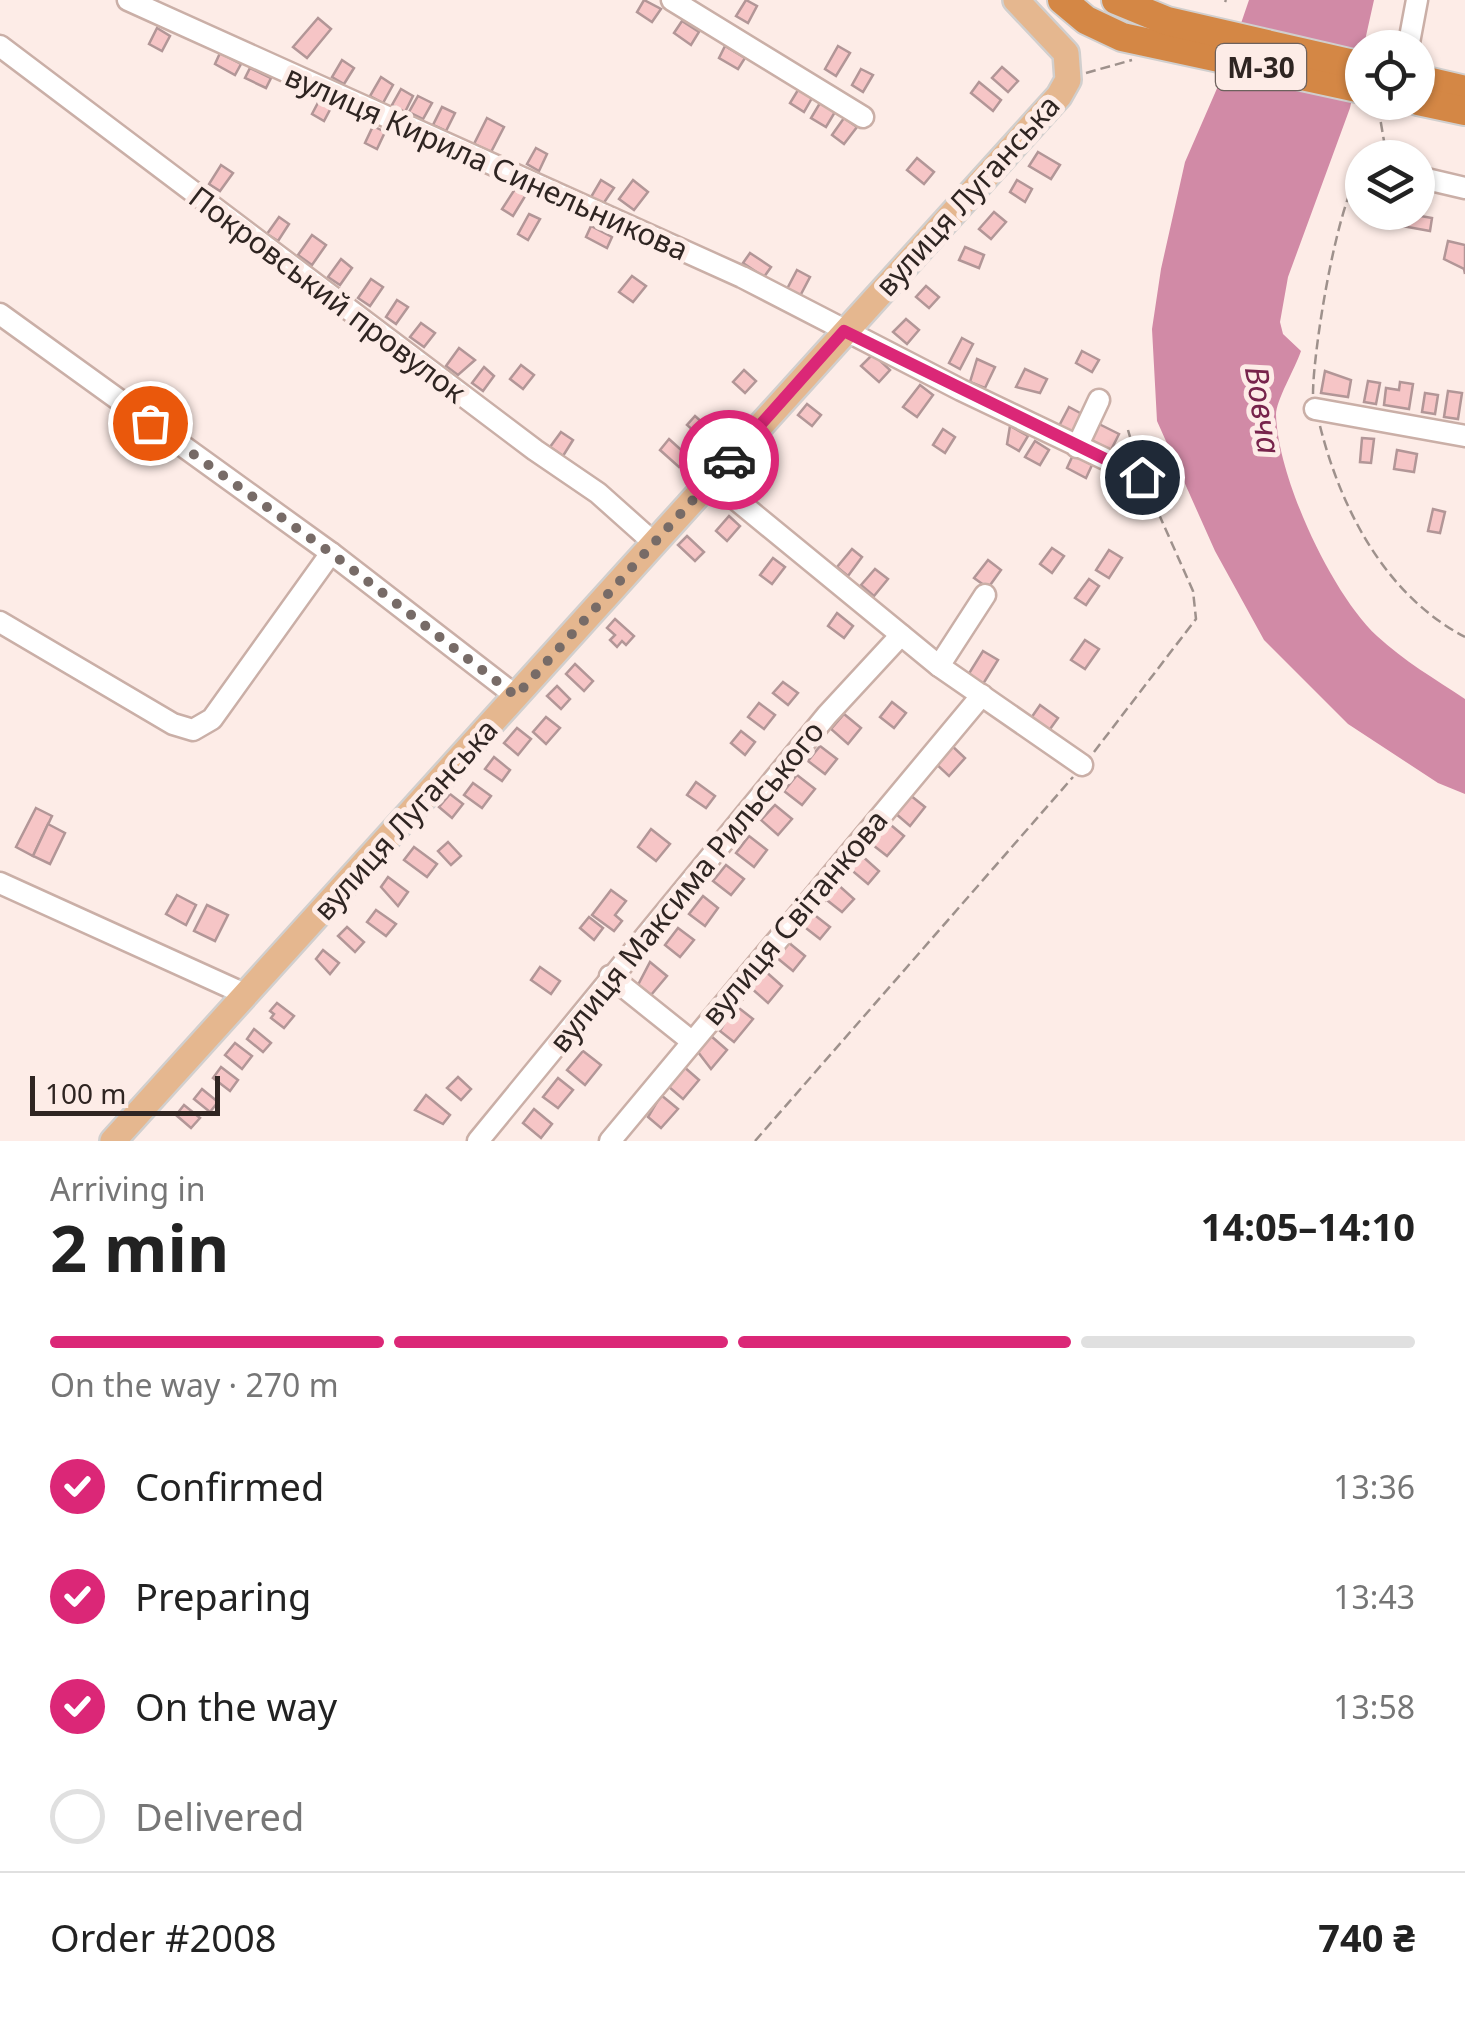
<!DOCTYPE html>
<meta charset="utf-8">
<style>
:root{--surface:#fff;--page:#f6f6f6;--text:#222;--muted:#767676;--line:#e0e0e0;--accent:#db2777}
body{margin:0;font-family:"Noto Sans",sans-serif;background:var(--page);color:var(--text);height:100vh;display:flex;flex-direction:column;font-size:38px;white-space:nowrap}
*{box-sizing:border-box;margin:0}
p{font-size:32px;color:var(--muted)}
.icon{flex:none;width:55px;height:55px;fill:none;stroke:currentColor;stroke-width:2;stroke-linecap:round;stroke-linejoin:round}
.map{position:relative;height:1141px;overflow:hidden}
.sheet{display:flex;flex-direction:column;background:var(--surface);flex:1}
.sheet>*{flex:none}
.buttons{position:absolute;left:1345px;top:30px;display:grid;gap:20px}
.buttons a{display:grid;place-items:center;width:90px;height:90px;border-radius:50%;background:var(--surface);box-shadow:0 2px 8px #0004;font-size:50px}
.scale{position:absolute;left:30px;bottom:25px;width:190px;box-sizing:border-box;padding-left:10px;border:5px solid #2f2522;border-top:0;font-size:28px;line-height:35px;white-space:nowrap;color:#2f2522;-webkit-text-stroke:8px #fdece7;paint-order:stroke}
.pin{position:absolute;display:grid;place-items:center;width:85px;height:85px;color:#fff;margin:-42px;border:5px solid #fff;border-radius:50%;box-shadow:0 2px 10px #0007}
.courier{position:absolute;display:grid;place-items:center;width:100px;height:100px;margin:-50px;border:8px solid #db2777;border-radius:50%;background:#fff;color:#222;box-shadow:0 2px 12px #0007}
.headline em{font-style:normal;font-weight:700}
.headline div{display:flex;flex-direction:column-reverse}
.headline{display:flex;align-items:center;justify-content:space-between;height:170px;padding:0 50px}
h1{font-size:65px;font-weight:700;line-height:75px}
.bar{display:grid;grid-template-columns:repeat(4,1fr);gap:15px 10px;align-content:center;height:120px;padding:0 50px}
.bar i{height:12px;border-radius:8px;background:var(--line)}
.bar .on{background:var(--accent)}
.bar p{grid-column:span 4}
.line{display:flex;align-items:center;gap:25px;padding:0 50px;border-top:2px solid var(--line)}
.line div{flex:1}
ol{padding:0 50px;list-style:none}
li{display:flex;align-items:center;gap:30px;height:110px}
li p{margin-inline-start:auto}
li .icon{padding:10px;border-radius:50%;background:var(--accent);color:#fff;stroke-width:4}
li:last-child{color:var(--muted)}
li i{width:55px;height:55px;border:5px solid var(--line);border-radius:50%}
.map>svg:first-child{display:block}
.water{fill:#d18aa6}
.building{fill:#f6c5c6;stroke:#b29697;stroke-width:2.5}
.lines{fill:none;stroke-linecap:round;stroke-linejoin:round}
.minor-casing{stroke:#caafa7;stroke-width:25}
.major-casing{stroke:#d1cfce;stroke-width:30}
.highway-casing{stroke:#d1cfce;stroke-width:32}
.path{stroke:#9e918c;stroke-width:2.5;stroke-dasharray:10 5;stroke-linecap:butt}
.minor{stroke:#fff;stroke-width:20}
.major{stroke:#e5b78f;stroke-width:25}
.highway{stroke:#d48745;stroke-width:28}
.done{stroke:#776b67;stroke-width:10;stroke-dasharray:0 18}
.route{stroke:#db2777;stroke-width:12}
.labels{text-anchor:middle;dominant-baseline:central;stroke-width:10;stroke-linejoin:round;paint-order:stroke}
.shield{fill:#fdece7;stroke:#6d615d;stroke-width:2.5}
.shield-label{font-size:28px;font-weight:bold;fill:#2f2522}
.street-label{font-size:30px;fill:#2f2522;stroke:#fdece7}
.water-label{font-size:32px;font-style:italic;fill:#77234b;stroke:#fdece7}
</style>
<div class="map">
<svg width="1465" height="1141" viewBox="0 0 1465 1141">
<rect width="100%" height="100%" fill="#fdece7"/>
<path class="water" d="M1249,0H1374L1350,108L1288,277L1280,322L1283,334L1301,351C1295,369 1276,400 1276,415C1278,478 1331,593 1377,636C1404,661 1435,679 1465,699V794L1438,783L1348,724L1264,640L1215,551L1157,421L1152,329L1161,269L1185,162L1225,70Z"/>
<g class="building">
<polygon points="644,0 661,9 652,22 637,12"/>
<polygon points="746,0 757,6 748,23 736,16"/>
<polygon points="318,18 331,29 307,58 293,47"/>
<polygon points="682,21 699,32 691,45 674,33"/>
<polygon points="157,28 170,36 162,51 149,44"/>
<polygon points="725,46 745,58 738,69 719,58"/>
<polygon points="838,46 850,53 836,76 825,69"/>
<polygon points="220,53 241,64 235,75 215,64"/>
<polygon points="342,60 354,68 344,84 332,77"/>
<polygon points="1002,67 1018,81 1008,92 992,78"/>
<polygon points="250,68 271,78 266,88 245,78"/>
<polygon points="861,69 873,75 863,92 852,85"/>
<polygon points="381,77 393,85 383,103 370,96"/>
<polygon points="979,82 1001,100 993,111 971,93"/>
<polygon points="401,89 413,96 405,112 392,105"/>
<polygon points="798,90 812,98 804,112 790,103"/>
<polygon points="418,96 432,103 423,119 409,112"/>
<polygon points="321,97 333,104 324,121 312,114"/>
<polygon points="820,103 835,112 826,127 811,118"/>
<polygon points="442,107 455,113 446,131 433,125"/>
<polygon points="487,118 504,127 491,152 474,144"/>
<polygon points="844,118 857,127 844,144 832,135"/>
<polygon points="373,126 385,132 377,149 365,143"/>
<polygon points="536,148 547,154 539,171 527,164"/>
<polygon points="1038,152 1060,165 1051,179 1029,166"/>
<polygon points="917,158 934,172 924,184 907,170"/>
<polygon points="221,165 233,173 220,191 209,184"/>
<polygon points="601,180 614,188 603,204 591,197"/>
<polygon points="633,180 648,192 634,210 619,199"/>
<polygon points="1017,180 1032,189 1025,202 1010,192"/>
<polygon points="517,186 527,193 513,216 502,209"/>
<polygon points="994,212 1006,222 991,239 979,229"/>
<polygon points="1404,213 1432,218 1430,231 1402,226"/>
<polygon points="529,214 540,219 528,240 518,234"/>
<polygon points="279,217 289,224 278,241 267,234"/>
<polygon points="591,226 612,237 607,248 586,237"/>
<polygon points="312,235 326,245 312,265 298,255"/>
<polygon points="1448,241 1465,245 1465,274 1464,269 1444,259"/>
<polygon points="965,247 984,255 979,268 959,260"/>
<polygon points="750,253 771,267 764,277 743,263"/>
<polygon points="341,259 352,268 340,285 328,277"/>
<polygon points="797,270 810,277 800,296 787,289"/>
<polygon points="632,276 646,286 633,302 619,292"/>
<polygon points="371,279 383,287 370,306 358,298"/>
<polygon points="926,286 939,297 929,308 916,297"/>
<polygon points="397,300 408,307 396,324 386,317"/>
<polygon points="906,319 919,330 907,344 893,332"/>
<polygon points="421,323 435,333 424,347 410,337"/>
<polygon points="962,338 973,344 960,369 949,363"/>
<polygon points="459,348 475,360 458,375 446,366"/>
<polygon points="1082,351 1099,360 1092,372 1076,363"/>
<polygon points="873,354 890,370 879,382 861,366"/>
<polygon points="977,359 995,367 985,388 970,382"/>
<polygon points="521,365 534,375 523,389 510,379"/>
<polygon points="484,367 494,376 483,391 472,383"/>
<polygon points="1025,369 1047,379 1040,393 1016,387"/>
<polygon points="744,370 756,381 745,393 733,382"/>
<polygon points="1325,371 1351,380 1348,397 1321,393"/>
<polygon points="1368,381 1380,383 1376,404 1364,402"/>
<polygon points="1400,382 1413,384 1409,409 1384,405 1386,388 1399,390"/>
<polygon points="920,385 933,395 917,417 903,407"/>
<polygon points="1448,391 1462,393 1458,419 1444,417"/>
<polygon points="1425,393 1438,395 1435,414 1422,412"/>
<polygon points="807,404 821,415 812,426 798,415"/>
<polygon points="1069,407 1082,414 1073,433 1059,426"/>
<polygon points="695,416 711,430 703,439 687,425"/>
<polygon points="1099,424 1119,434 1111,450 1091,440"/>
<polygon points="1010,426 1028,436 1019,451 1007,444"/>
<polygon points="943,429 955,437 945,453 933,445"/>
<polygon points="561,432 573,440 563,456 550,447"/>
<polygon points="1362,438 1374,439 1371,463 1360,462"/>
<polygon points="669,439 689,457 679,467 660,450"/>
<polygon points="1035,441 1049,450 1040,465 1025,457"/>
<polygon points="1397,450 1417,454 1414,472 1394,469"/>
<polygon points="1073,455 1092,465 1086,478 1067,468"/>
<polygon points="1122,481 1144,492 1138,504 1116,493"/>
<polygon points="1433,509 1445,512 1440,533 1428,531"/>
<polygon points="729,516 740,526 727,541 716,531"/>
<polygon points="687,536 704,552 695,561 678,545"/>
<polygon points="1052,548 1064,556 1052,573 1040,564"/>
<polygon points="852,549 862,557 848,576 837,567"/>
<polygon points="1109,550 1122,558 1109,578 1096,570"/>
<polygon points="773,558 785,567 772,584 760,575"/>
<polygon points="988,560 1001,570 988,588 974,578"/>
<polygon points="875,569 888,579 874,596 861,585"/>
<polygon points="1089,579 1099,586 1086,605 1075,598"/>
<polygon points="837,613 853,626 844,638 828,626"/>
<polygon points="615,619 634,636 626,645 622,641 617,647 610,640 615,635 607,628"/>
<polygon points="1085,640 1099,649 1085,669 1071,660"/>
<polygon points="983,651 998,660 983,684 968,675"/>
<polygon points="575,664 593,681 584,691 566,674"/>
<polygon points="783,682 798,693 788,705 773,693"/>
<polygon points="557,686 570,699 561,709 547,696"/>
<polygon points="892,702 906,713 894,728 880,717"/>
<polygon points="759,703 775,715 764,729 748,717"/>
<polygon points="1040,705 1058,718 1045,736 1027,724"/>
<polygon points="844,714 861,728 848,744 831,729"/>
<polygon points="546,717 560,728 546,744 533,732"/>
<polygon points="517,728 531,739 518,755 504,743"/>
<polygon points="741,731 755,742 745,755 731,743"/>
<polygon points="950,744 965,758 949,776 934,762"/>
<polygon points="820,746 837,759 825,774 808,761"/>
<polygon points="494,757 510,770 502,781 485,769"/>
<polygon points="797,775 815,789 802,805 784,791"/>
<polygon points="696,782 715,796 706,808 687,795"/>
<polygon points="473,783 491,796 482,808 464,795"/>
<polygon points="450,794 463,804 452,818 439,807"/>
<polygon points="910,795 925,807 910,826 895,813"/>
<polygon points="775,805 792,819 778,835 761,820"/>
<polygon points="36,808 52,816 33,856 16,847"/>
<polygon points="886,821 904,836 887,856 869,842"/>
<polygon points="48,824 65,833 50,864 33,856"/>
<polygon points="651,829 670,844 656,861 638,847"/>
<polygon points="749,836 767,850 754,867 736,853"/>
<polygon points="448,842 461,856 451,865 438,851"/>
<polygon points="414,847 437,864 427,877 404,860"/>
<polygon points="861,855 879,871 868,884 849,868"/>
<polygon points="726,865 744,879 731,895 713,881"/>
<polygon points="388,877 408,892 398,906 381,887"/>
<polygon points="836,883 854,899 842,912 823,897"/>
<polygon points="611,890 626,901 615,915 622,921 614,931 592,915"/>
<polygon points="177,895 196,905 186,925 166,914"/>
<polygon points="703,896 718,908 705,926 689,914"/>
<polygon points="207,905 228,915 215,941 194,931"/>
<polygon points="376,910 396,924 386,936 367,922"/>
<polygon points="812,913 830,927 820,939 802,925"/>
<polygon points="589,917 603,928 594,940 580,928"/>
<polygon points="347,927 364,942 355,952 338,936"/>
<polygon points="678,928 694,940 680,957 665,945"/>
<polygon points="788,942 805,956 793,971 776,957"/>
<polygon points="323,950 339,963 330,974 316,959"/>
<polygon points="650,962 667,976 651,995 638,985"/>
<polygon points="540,967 560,981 551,994 531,980"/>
<polygon points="764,970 782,986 768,1003 750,987"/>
<polygon points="277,1003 294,1016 284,1028 271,1018 274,1014 270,1011"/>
<polygon points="735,1005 753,1019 734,1042 720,1031"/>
<polygon points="254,1029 271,1043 263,1052 247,1039"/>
<polygon points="711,1036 727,1050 711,1069 698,1052"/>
<polygon points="235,1043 252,1056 242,1069 225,1055"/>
<polygon points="583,1051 601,1065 585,1085 567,1070"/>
<polygon points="683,1066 699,1080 683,1099 669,1087"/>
<polygon points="221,1067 238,1080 230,1091 213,1078"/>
<polygon points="458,1077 471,1089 461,1100 447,1088"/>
<polygon points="558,1078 573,1090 558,1108 543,1097"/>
<polygon points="202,1089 218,1102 210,1112 194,1099"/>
<polygon points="426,1095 450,1115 443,1124 415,1110"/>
<polygon points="661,1095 678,1109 661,1128 648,1117"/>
<polygon points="184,1105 200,1118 191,1128 176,1115"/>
<polygon points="534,1109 552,1124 541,1138 523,1123"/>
</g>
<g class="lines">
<defs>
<g id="minor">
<polyline points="128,0 742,277 961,390 1143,477"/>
<polyline points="672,0 863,117"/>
<polyline points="0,46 535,450 598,493 654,543"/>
<polyline points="1408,48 1417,0"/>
<polyline points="1418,177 1465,188"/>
<polyline points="0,314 331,553 516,696"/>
<polyline points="1315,409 1465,436"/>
<polyline points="1077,447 1099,400"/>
<polyline points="711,479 939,666 1082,765"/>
<polyline points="0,622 173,724 193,730 212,719 331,553"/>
<polyline points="939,666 985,595"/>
<polyline points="0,883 247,995"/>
<polyline points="610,976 690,1040"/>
<polyline points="478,1141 827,715 901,635"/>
<polyline points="610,1141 982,695"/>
</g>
<polyline id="major" points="113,1141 1059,96 1068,80 1066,53 1016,0"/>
<g id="highway">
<polyline points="1062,0 1086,20 1122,37 1362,89"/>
<polyline points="1116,0 1167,21 1362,66"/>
<polyline points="1418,79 1465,90"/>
<polyline points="1418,101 1465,111"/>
</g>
</defs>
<use href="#minor" class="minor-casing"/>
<use href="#major" class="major-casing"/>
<use href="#highway" class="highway-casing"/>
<g class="path">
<polyline points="1225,2 1226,0"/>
<polyline points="1086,73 1132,60"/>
<polyline points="1385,142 1398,147 1400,158"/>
<polyline points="1372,158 1384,141 1378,106"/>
<path d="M1313,394C1313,351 1337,200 1362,169"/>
<path d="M1320,426C1341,509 1385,595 1465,637"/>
<polyline points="1128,430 1135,454"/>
<polyline points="1094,752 1196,619 1193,591 1150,494"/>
<polyline points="755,1141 1073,777"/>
</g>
<use href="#minor" class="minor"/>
<use href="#major" class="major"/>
<use href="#highway" class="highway"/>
</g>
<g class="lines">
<polyline class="done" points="150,423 331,553 516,696 729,460"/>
<polyline class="route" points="729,460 844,331 1142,477"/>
</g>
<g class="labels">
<rect class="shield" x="1216" y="44" width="90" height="46" rx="8"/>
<g class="shield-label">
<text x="1261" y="67">М-30</text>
</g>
<g class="street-label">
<text transform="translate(487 162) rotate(24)">вулиця Кирила Синельникова</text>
<text transform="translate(967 195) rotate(-48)">вулиця Луганська</text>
<text transform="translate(328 294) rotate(37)">Покровський провулок</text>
<text transform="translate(405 819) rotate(-48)">вулиця Луганська</text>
<text transform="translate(686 886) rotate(-51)">вулиця Максима Рильського</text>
<text transform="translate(794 917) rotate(-50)">вулиця Світанкова</text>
</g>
<g class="water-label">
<text transform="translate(1264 410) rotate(81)">Вовча</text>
</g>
</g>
</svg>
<div class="buttons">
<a><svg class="icon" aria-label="locate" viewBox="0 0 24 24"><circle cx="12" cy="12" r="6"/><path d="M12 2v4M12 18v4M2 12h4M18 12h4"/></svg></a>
<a><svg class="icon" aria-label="layers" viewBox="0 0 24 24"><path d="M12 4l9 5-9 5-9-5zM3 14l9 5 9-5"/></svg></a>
</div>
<div class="scale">100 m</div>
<div class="pin" style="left:150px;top:423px;background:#ea580c"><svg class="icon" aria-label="bag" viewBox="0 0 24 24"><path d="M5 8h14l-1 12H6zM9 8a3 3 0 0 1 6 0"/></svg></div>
<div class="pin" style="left:1142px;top:477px;background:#1f2937"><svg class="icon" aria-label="home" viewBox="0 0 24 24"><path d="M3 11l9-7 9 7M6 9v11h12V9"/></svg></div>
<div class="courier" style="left:729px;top:460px"><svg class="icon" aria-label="car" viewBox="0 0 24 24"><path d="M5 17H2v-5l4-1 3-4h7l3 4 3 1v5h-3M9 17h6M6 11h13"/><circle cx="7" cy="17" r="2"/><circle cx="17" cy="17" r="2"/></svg></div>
</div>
<section class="sheet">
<div class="headline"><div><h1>2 min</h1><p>Arriving in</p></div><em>14:05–14:10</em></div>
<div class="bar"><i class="on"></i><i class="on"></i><i class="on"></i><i></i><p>On the way · 270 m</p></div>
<ol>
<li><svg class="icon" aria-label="check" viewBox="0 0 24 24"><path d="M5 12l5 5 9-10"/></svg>Confirmed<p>13:36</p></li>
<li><svg class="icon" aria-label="check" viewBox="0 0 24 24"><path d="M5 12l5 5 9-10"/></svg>Preparing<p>13:43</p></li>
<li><svg class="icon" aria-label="check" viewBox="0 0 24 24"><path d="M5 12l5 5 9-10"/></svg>On the way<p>13:58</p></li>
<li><i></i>Delivered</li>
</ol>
<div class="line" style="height:130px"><div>Order #2008</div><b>740 ₴</b></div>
</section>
